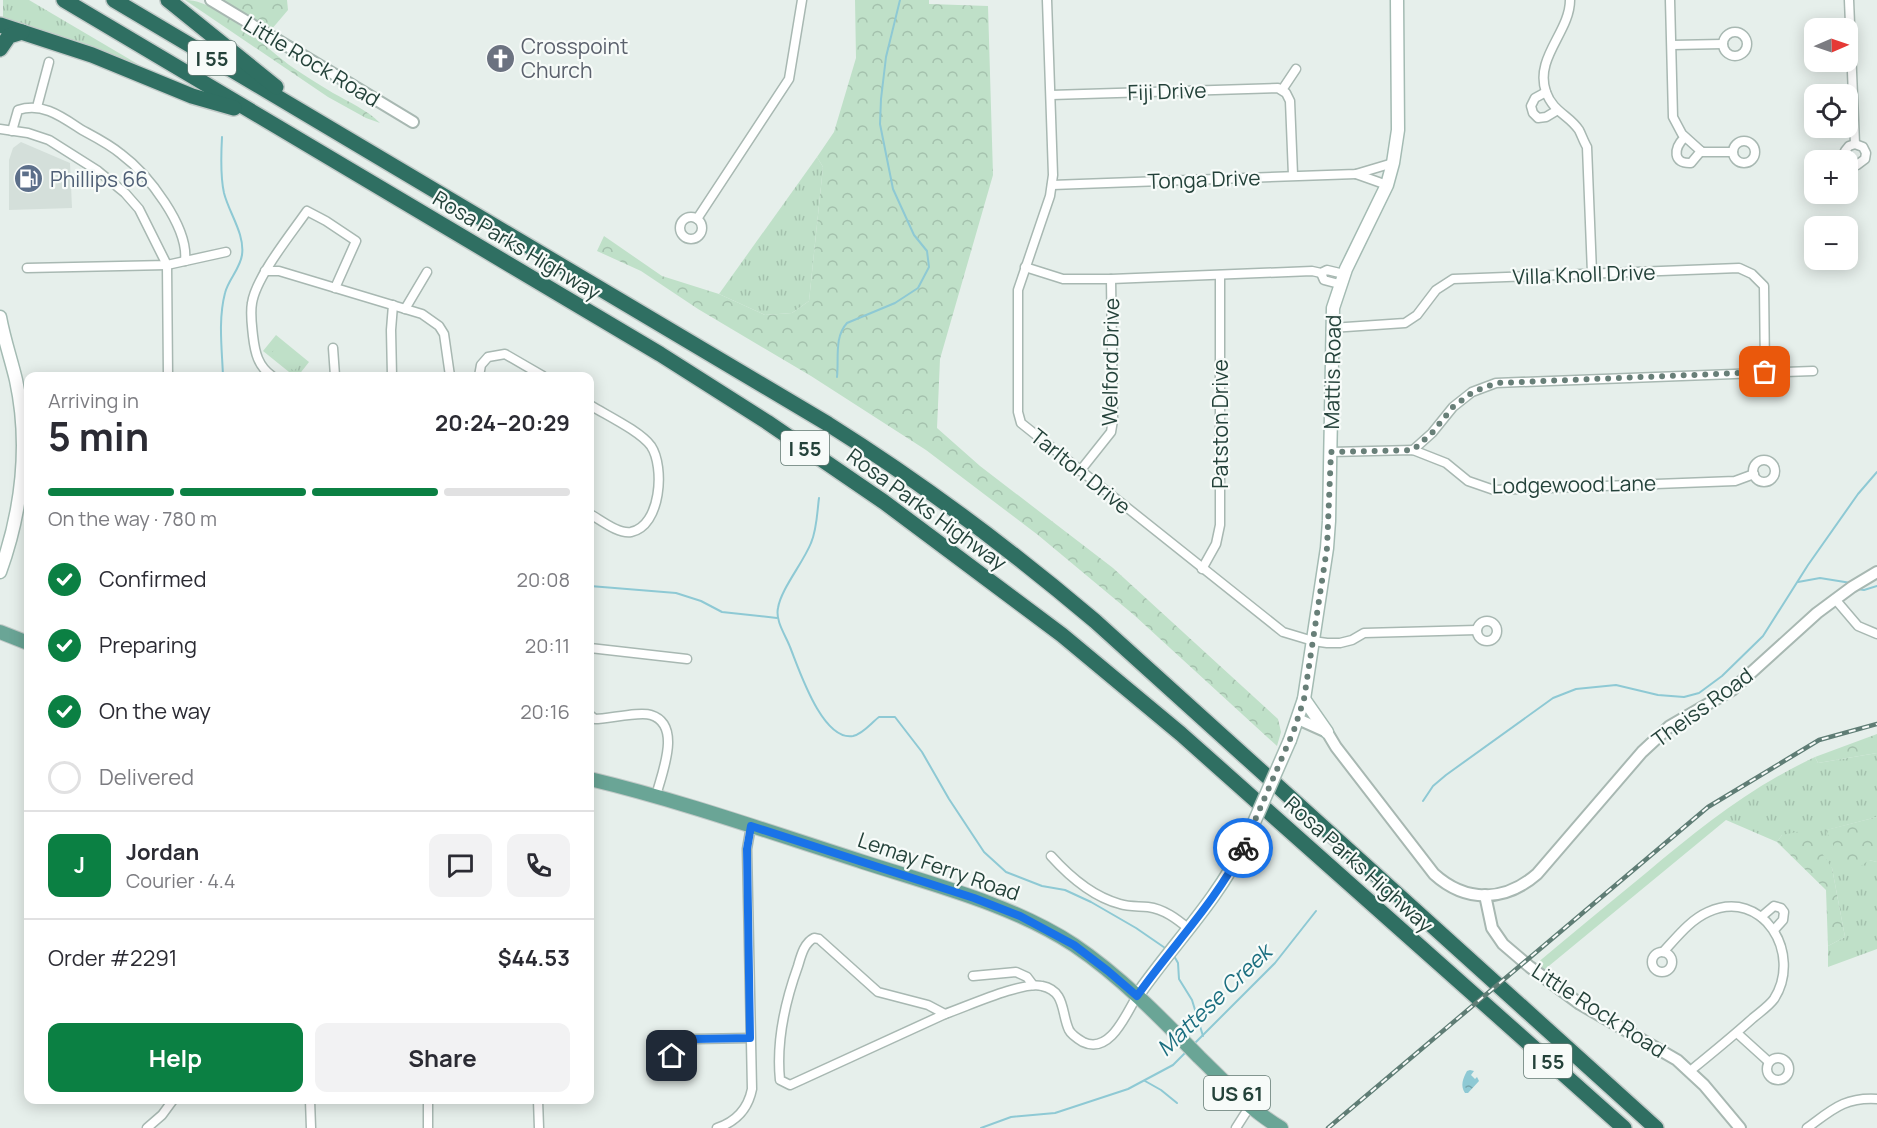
<!DOCTYPE html>
<meta charset="utf-8">
<style>
:root{--surface:#fff;--page:#f2f2f3;--text:#2b2b33;--muted:#7c7c81;--line:#e1e1e2;--accent:#0b8043}
body{margin:0;font-family:Manrope,sans-serif;background:var(--page);color:var(--text);height:100vh;display:flex;flex-direction:column;font-size:22px;white-space:nowrap}
*{box-sizing:border-box;margin:0}
p{font-size:20px;color:var(--muted)}
.icon{flex:none;width:33px;height:33px;fill:none;stroke:currentColor;stroke-width:2;stroke-linecap:round;stroke-linejoin:round}
.map{position:relative;flex:1;overflow:hidden}
.details{position:absolute;left:24px;top:372px;width:570px;height:732px;display:flex;flex-direction:column;background:var(--surface);border-radius:12px;box-shadow:0 3px 15px #0003}
.details>*{flex:none}
.needle{width:39px;rotate:88deg}
.fabs{position:absolute;left:1804px;top:18px;display:grid;gap:12px}
.fabs a{display:grid;place-items:center;width:54px;height:54px;border-radius:12px;background:var(--surface);box-shadow:0 3px 15px #0003;font-size:30px}
.pin{position:absolute;display:grid;place-items:center;width:51px;height:51px;color:#fff;margin:-26px;border-radius:12px;box-shadow:0 3px 9px #0006}
.courier{position:absolute;display:grid;place-items:center;width:60px;height:60px;margin:-30px;border:4px solid #1a73e8;border-radius:50%;background:#fff;color:#222;box-shadow:0 2px 8px #0007}
.head em{font-style:normal;font-weight:700}
.head div{display:flex;flex-direction:column-reverse}
.head{display:flex;align-items:center;justify-content:space-between;height:102px;padding:0 24px}
h1{font-size:39px;font-weight:700;line-height:45px}
.bar{display:grid;grid-template-columns:repeat(4,1fr);gap:9px 6px;align-content:center;height:72px;padding:0 24px}
.bar i{height:8px;border-radius:4px;background:var(--line)}
.bar .active{background:var(--accent)}
.bar p{grid-column:span 4}
.line{display:flex;align-items:center;gap:15px;padding:0 24px;border-top:2px solid var(--line)}
.line div{flex:1}
.round{display:grid;place-items:center;flex:none;width:63px;height:63px;border-radius:12px;background:var(--page)}
ol{padding:0 24px;list-style:none}
li{display:flex;align-items:center;gap:18px;height:66px}
li p{margin-inline-start:auto}
li .icon{padding:6px;border-radius:50%;background:var(--accent);color:#fff;stroke-width:4}
li:last-child{color:var(--muted)}
li i{width:33px;height:33px;border:3px solid var(--line);border-radius:50%}
.button{display:flex;gap:12px;margin-top:auto;padding:12px 24px}
.button a{flex:1;height:69px;border-radius:12px;background:var(--accent);color:#fff;font-size:24px;font-weight:700;line-height:69px;text-align:center}
.button a+a{background:var(--page);color:var(--text)}
.map>svg:first-child{display:block}
.built{fill:#d4dfda}
.grass{fill:url(#grass-tufts)}
.forest{fill:url(#forest-crowns)}
.pitch{fill:#bfe0c8}
.water{fill:url(#water-ripples)}
.lines{fill:none;stroke-linecap:round;stroke-linejoin:round}
.stream{stroke:#8ec9d4;stroke-width:2}
.minor-casing{stroke:#a8b8b2;stroke-width:11}
.tertiary-casing{stroke:#a8b8b2;stroke-width:14}
.secondary-casing{stroke:#a4bbb3;stroke-width:15}
.primary-casing{stroke:#c2cac8;stroke-width:16}
.motorway-casing{stroke:#c2cac8;stroke-width:18}
.minor{stroke:#fff;stroke-width:8}
.tertiary{stroke:#fff;stroke-width:10}
.secondary{stroke:#fff;stroke-width:12}
.primary{stroke:#6aa596;stroke-width:14}
.motorway{stroke:#2f6f62;stroke-width:15}
.rail-casing{stroke:#5f7d75;stroke-width:4.5}
.rail{stroke:#f7fbf9;stroke-width:2;stroke-dasharray:7;stroke-linecap:butt}
.secondary-bridge-casing{stroke:#a4bbb3;stroke-width:15;stroke-linecap:butt}
.secondary-bridge{stroke:#fff;stroke-width:12}
.done{stroke:#687f78;stroke-width:6;stroke-dasharray:0 10.8}
.route{stroke:#1a73e8;stroke-width:8}
.labels{text-anchor:middle;dominant-baseline:central;stroke-width:4.5;stroke-linejoin:round;paint-order:stroke}
.shield{fill:#f7fbf9;stroke:#637a73;stroke-width:1.5}
.shield-label{font-size:20px;font-weight:bold;fill:#24423a}
.worship-label{font-size:21px;fill:#5b616d;stroke:#f7fbf9;text-anchor:start}
.street-label{font-size:21px;fill:#24423a;stroke:#f7fbf9}
.service-label{font-size:21px;fill:#4e5e75;stroke:#f7fbf9;text-anchor:start}
.water-label{font-size:22px;font-style:italic;fill:#1c6f80;stroke:#f7fbf9}
</style>
<div class="map">
<svg width="1877" height="1128" viewBox="0 0 1877 1128">
<defs>
<pattern id="grass-tufts" width="24" height="20" patternUnits="userSpaceOnUse" patternTransform="scale(1.5)"><rect width="24" height="20" fill="#bfe0c8"/><path d="M3 7l-1-3M5 7V3M7 7l1-3M15 17l-1-3M17 17v-4M19 17l1-3" fill="none" stroke="#a4c1ad"/></pattern>
<pattern id="forest-crowns" width="20" height="18" patternUnits="userSpaceOnUse" patternTransform="scale(1.5)"><rect width="20" height="18" fill="#bfe0c8"/><path d="M2 6a3 3 0 1 1 6 0M12 15a3 3 0 1 1 6 0" fill="none" stroke="#a4c1ad"/></pattern>
<pattern id="water-ripples" width="26" height="14" patternUnits="userSpaceOnUse" patternTransform="scale(1.5)"><rect width="26" height="14" fill="#8ec9d4"/><path d="M2 4q2-2 4 0t4 0M15 11q2-2 4 0t4 0" fill="none" stroke="#74a5ad"/></pattern>
</defs>
<rect width="100%" height="100%" fill="#e6efeb"/>
<polygon class="built" points="21,142 70,163 72,208 9,210 9,160 13,148"/>
<g class="grass">
<polygon points="3,0 29,0 158,76 3,20"/>
<polygon points="817,157 823,167 809,301 792,313 765,315 719,294"/>
<polygon points="276,335 309,362 298,376 294,376 263,351"/>
<path d="M1877,753V817L1827,830L1869,860L1877,862V949L1828,967V946L1845,937L1832,868L1782,835L1777,842L1726,820L1544,970L1536,964C1572,934 1609,903 1646,873C1701,827 1749,788 1815,757L1818,763Z"/>
</g>
<g class="forest">
<path d="M185,0C221,0 268,52 298,71C309,78 321,86 333,93C349,102 367,110 380,123L366,118L328,97Z"/>
<polygon points="222,0 287,0 288,10 271,30"/>
<polygon points="855,0 929,0 929,4 988,6 993,175 940,359 937,428 980,466 1113,568 1278,719 1281,732 1277,746 1134,615 1038,535 926,450 811,376 698,309 641,271 597,251 604,236 662,276 719,294 765,315 792,313 809,301 823,167 817,157 834,132 856,58"/>
<polygon points="1877,734 1877,753 1818,763 1815,757"/>
<polygon points="1877,817 1877,862 1869,860 1848,876 1826,830"/>
<polygon points="1806,830 1832,868 1845,937 1828,946 1826,890 1777,842 1782,835"/>
</g>
<polygon class="pitch" points="279,343 302,361 294,371 271,354"/>
<path class="water" d="M1470,1070L1474,1071L1471,1075L1475,1079L1477,1077L1479,1081L1468,1093H1465C1460,1086 1463,1078 1467,1071Z"/>
<g class="lines">
<g class="stream">
<path d="M222,137C221,155 220,175 224,193C229,213 245,234 242,255C240,269 228,280 225,293C218,320 222,349 223,376"/>
<path d="M837,377C839,359 834,337 847,323L895,303L918,288L929,267L927,251L914,235L893,189L880,124L881,99L886,57L900,0"/>
<path d="M819,498C817,513 817,529 811,543C803,563 781,589 778,608C775,621 786,636 790,647C799,669 822,741 853,736C863,734 871,723 879,717H895L922,752L949,799L984,852L1006,872L1042,886L1065,890L1091,902L1136,928L1168,950"/>
<polyline points="1798,582 1820,578 1851,583"/>
<polyline points="590,586 676,593 701,601 722,612 777,618"/>
<polyline points="1857,589 1864,590 1877,586"/>
<polyline points="1423,801 1433,786 1446,775 1553,698 1576,689 1616,685 1658,695 1684,697 1699,693 1722,676 1763,636 1808,565 1858,494 1877,472"/>
<polyline points="1174,956 1178,963 1179,979 1192,1000 1203,1036"/>
<polyline points="1194,1044 1275,963 1316,911"/>
<polyline points="1145,1081 1161,1090 1177,1103"/>
<polyline points="981,1128 1011,1117 1055,1113 1128,1089 1173,1065 1186,1052"/>
</g>
<defs>
<g id="minor">
<polyline points="1047,0 1053,175 1050,196 1018,290 1018,412 1021,423 1283,632 1313,641 1327,643 1340,643 1352,640 1364,633 1477,630"/>
<path d="M1570,0C1570,32 1534,58 1546,92C1553,112 1569,115 1579,130C1582,136 1584,142 1587,147L1592,273"/>
<polyline points="1670,0 1673,117 1682,134 1702,152 1733,152"/>
<polyline points="1849,0 1855,144"/>
<circle cx="1735" cy="44" r="12"/>
<polyline points="1672,45 1723,44"/>
<polyline points="1282,90 1296,69"/>
<polyline points="1546,92 1535,98 1531,106 1533,113 1538,118 1546,117 1556,111"/>
<polyline points="1051,95 1278,88 1286,93 1290,101 1293,175"/>
<polyline points="37,107 49,62"/>
<polyline points="0,129 28,133 49,140 98,171 125,193 139,209 167,265 168,376"/>
<path d="M12,131L18,110C43,102 62,117 82,130C95,137 109,144 121,154C148,174 189,227 185,261"/>
<path d="M1684,138C1674,148 1672,164 1691,163L1701,151"/>
<circle cx="1744" cy="152" r="11"/>
<polyline points="1847,160 1845,151 1849,146 1855,144"/>
<polyline points="1848,161 1857,165 1865,159 1866,153 1863,147 1855,144"/>
<polyline points="1356,174 1387,185"/>
<polyline points="1052,185 1356,174 1393,163"/>
<circle cx="691" cy="228" r="11"/>
<polyline points="697,219 789,79 802,0"/>
<polyline points="1025,267 1063,279 1111,279 1312,271 1321,273 1327,270 1344,274"/>
<polyline points="27,268 167,265 226,252"/>
<polyline points="265,271 279,271 422,314 439,326 444,334 450,376"/>
<polyline points="1321,273 1324,280 1339,284"/>
<polyline points="405,309 427,272"/>
<polyline points="1331,328 1405,323 1417,315 1436,290 1453,279 1739,268 1752,274 1764,286 1765,372"/>
<polyline points="333,348 335,376"/>
<path d="M272,376C258,366 255,353 253,336C252,326 250,314 252,303C256,277 291,234 307,211L326,221L356,241L335,288"/>
<polyline points="392,376 391,330 393,305"/>
<polyline points="479,376 481,365 488,357 505,354 543,376"/>
<path d="M590,405C606,415 640,431 651,446C665,467 661,526 631,532C618,534 601,520 590,514"/>
<polyline points="1413,450 1432,433 1453,407 1472,392 1496,383 1813,371"/>
<polyline points="1331,452 1413,450 1446,463 1468,481 1494,490 1735,481 1754,474"/>
<circle cx="1764" cy="471" r="11"/>
<polyline points="1080,471 1111,432 1113,420 1111,279"/>
<polyline points="1202,569 1216,544 1220,525 1220,275"/>
<polyline points="1835,599 1858,626 1877,634"/>
<circle cx="1487" cy="631" r="10"/>
<polyline points="590,648 687,659"/>
<path d="M590,715L595,719C608,719 640,711 651,715C683,725 661,775 656,796"/>
<path d="M1051,856C1069,876 1094,897 1120,904C1129,907 1139,906 1148,907C1164,909 1177,919 1189,929"/>
<polyline points="1761,917 1774,906 1781,908 1784,912 1783,920 1774,930"/>
<path d="M814,938L819,939L878,992L928,1005L945,1014L790,1085L780,1080C776,1041 785,1002 798,966C801,956 804,943 814,938Z"/>
<path d="M1663,952C1677,937 1690,920 1708,912C1763,887 1803,954 1774,999C1769,1006 1760,1012 1753,1018C1733,1036 1711,1054 1690,1071"/>
<circle cx="1662" cy="962" r="10"/>
<polyline points="973,976 1016,972 1027,977 1033,985"/>
<path d="M945,1014C966,1007 1022,981 1042,986C1066,991 1061,1013 1069,1030C1071,1034 1078,1039 1083,1042C1110,1055 1126,1014 1137,996"/>
<polyline points="1737,1033 1769,1062"/>
<path d="M687,1041L685,1049L679,1056H672L668,1051L671,1041C679,1037 686,1041 695,1039L750,1038"/>
<circle cx="1778" cy="1069" r="11"/>
<polyline points="310,1100 311,1128"/>
<polyline points="428,1100 428,1128"/>
<polyline points="538,1100 539,1128"/>
<polyline points="147,1128 162,1115 173,1100"/>
<path d="M717,1128C735,1122 748,1109 752,1089L747,849L751,826"/>
<polyline points="1236,1128 1250,1106"/>
<path d="M1807,1128C1832,1110 1844,1097 1877,1099"/>
</g>
<g id="tertiary">
<polyline points="211,0 413,122"/>
<path d="M1298,719L1327,732L1336,747L1434,874C1466,903 1505,902 1537,874L1642,752L1670,726L1732,690L1817,613L1852,587L1877,572"/>
<polyline points="1485,895 1492,928 1503,944 1530,967 1580,1004 1677,1060 1704,1085 1740,1128"/>
</g>
<g id="secondary">
<path d="M0,317C4,339 11,359 16,380C30,444 22,511 0,572"/>
<polyline points="1304,699 1327,732"/>
<polyline points="1290,740 1304,699 1327,548 1329,521 1333,308 1346,269 1387,185 1393,163 1398,130 1397,0"/>
<path d="M1137,996C1173,944 1217,901 1245,843"/>
</g>
<g id="primary">
<polyline points="0,632 28,643"/>
<path d="M590,779C682,801 772,833 863,862C934,885 1011,904 1074,945C1120,976 1160,1017 1199,1057C1225,1082 1250,1110 1281,1128"/>
</g>
<g id="motorway">
<polyline points="64,0 660,354 767,422 884,502 1062,635 1181,734 1624,1128"/>
<path d="M114,0L828,424C922,483 1010,549 1095,621L1656,1128"/>
<polyline points="168,0 276,87"/>
<polyline points="0,25 92,55 192,96 234,108"/>
<polyline points="0,49 9,36 22,32"/>
</g>
</defs>
<use href="#minor" class="minor-casing"/>
<use href="#tertiary" class="tertiary-casing"/>
<use href="#secondary" class="secondary-casing"/>
<use href="#primary" class="primary-casing"/>
<use href="#motorway" class="motorway-casing"/>
<use href="#minor" class="minor"/>
<use href="#tertiary" class="tertiary"/>
<use href="#secondary" class="secondary"/>
<use href="#primary" class="primary"/>
<use href="#motorway" class="motorway"/>
<defs>
<polyline id="rail" points="1328,1128 1708,807 1819,740 1877,724"/>
</defs>
<use href="#rail" class="rail-casing"/>
<use href="#rail" class="rail"/>
<defs>
<polyline id="secondary-bridge" points="1245,843 1290,740"/>
</defs>
<use href="#secondary-bridge" class="secondary-bridge-casing"/>
<use href="#secondary-bridge" class="secondary-bridge"/>
</g>
<g class="lines">
<polyline class="done" points="1243,848 1294,730 1304,699 1327,548 1331,452 1413,450 1432,433 1453,407 1473,392 1496,383 1765,372"/>
<path class="route" d="M672,1056H679L685,1049L687,1041L695,1039L750,1038L747,849L751,826L974,898L1020,916L1074,945L1108,971L1137,996C1172,946 1215,903 1243,848"/>
</g>
<defs>
<symbol id="church-disc" viewBox="-11 -11 22 22"><circle r="9.5" fill="#6b7280" stroke="#f7fbf9"/><path d="M-1.2-6h2.4v3.5h3.3v2.4h-3.3V6h-2.4V-.1h-3.3v-2.4h3.3Z" fill="#fff"/></symbol>
<symbol id="fuel-disc" viewBox="-11 -11 22 22"><circle r="9.5" fill="#5c6f8a" stroke="#f7fbf9"/><path d="M-5.5-6h7V0h2V4h1.3V-2.5L3-4.5l.8-.8L6-3V5H2.5V1h-1V6h-7ZM-4.2-4.7v3.2H.2V-4.7Z" fill="#fff"/></symbol>
</defs>
<g fill-rule="evenodd">
<use href="#church-disc" x="484" y="42" width="33" height="33"/>
<use href="#fuel-disc" x="12" y="162" width="33" height="33"/>
</g>
<g class="labels">
<g class="shield">
<rect x="188" y="41" width="48" height="34" rx="4.5"/>
<rect x="781" y="431" width="48" height="34" rx="4.5"/>
<rect x="1524" y="1044" width="48" height="34" rx="4.5"/>
<rect x="1204" y="1076" width="66" height="34" rx="4.5"/>
</g>
<g class="shield-label">
<text x="212" y="58">I 55</text>
<text x="805" y="448">I 55</text>
<text x="1548" y="1061">I 55</text>
<text x="1237" y="1093">US 61</text>
</g>
<g class="worship-label">
<text x="521" y="46">Crosspoint<tspan x="521" dy="24">Church</tspan></text>
</g>
<g class="street-label">
<text transform="translate(312 61) rotate(31)">Little Rock Road</text>
<text transform="translate(1167 91) rotate(-2)">Fiji Drive</text>
<text transform="translate(1204 179) rotate(-2)">Tonga Drive</text>
<text transform="translate(517 245) rotate(31)">Rosa Parks Highway</text>
<text transform="translate(1584 274) rotate(-2)">Villa Knoll Drive</text>
<text transform="translate(1110 362) rotate(-89)">Welford Drive</text>
<text transform="translate(1332 372) rotate(-89)">Mattis Road</text>
<text transform="translate(1220 424) rotate(-90)">Patston Drive</text>
<text transform="translate(1081 471) rotate(39)">Tarlton Drive</text>
<text transform="translate(1574 484) rotate(-1)">Lodgewood Lane</text>
<text transform="translate(927 509) rotate(36)">Rosa Parks Highway</text>
<text transform="translate(1702 707) rotate(-36)">Theiss Road</text>
<text transform="translate(1359 864) rotate(42)">Rosa Parks Highway</text>
<text transform="translate(939 866) rotate(19)">Lemay Ferry Road</text>
<text transform="translate(1599 1010) rotate(33)">Little Rock Road</text>
</g>
<g class="service-label">
<text x="50" y="179">Phillips 66</text>
</g>
<g class="water-label">
<text transform="translate(1214 1000) rotate(-44)">Mattese Creek</text>
</g>
</g>
</svg>
<div class="fabs">
<a><svg class="needle" viewBox="-14 -14 28 28"><path d="M0-13l5 13h-10z" fill="#e53935"/><path d="M0 13l5-13h-10z" fill="#7c7c81"/></svg></a>
<a><svg class="icon" aria-label="locate" viewBox="0 0 24 24"><circle cx="12" cy="12" r="6"/><path d="M12 2v4M12 18v4M2 12h4M18 12h4"/></svg></a>
<a>+</a>
<a>−</a>
</div>
<div class="pin" style="left:1765px;top:372px;background:#ea580c"><svg class="icon" aria-label="bag" viewBox="0 0 24 24"><path d="M5 8h14l-1 12H6zM9 8a3 3 0 0 1 6 0"/></svg></div>
<div class="pin" style="left:672px;top:1056px;background:#1f2937"><svg class="icon" aria-label="home" viewBox="0 0 24 24"><path d="M3 11l9-7 9 7M6 9v11h12V9"/></svg></div>
<div class="courier" style="left:1243px;top:848px"><svg class="icon" aria-label="bike" viewBox="0 0 24 24"><circle cx="6" cy="16" r="4"/><circle cx="18" cy="16" r="4"/><path d="M6 16l4-8h5l3 8M10 8l3 8H6M13 5h3"/></svg></div>
<section class="details">
<div class="head"><div><h1>5 min</h1><p>Arriving in</p></div><em>20:24–20:29</em></div>
<div class="bar"><i class="active"></i><i class="active"></i><i class="active"></i><i></i><p>On the way · 780 m</p></div>
<ol>
<li><svg class="icon" aria-label="check" viewBox="0 0 24 24"><path d="M5 12l5 5 9-10"/></svg>Confirmed<p>20:08</p></li>
<li><svg class="icon" aria-label="check" viewBox="0 0 24 24"><path d="M5 12l5 5 9-10"/></svg>Preparing<p>20:11</p></li>
<li><svg class="icon" aria-label="check" viewBox="0 0 24 24"><path d="M5 12l5 5 9-10"/></svg>On the way<p>20:16</p></li>
<li><i></i>Delivered</li>
</ol>
<div class="line" style="height:108px"><b class="round" style="background:var(--accent);color:#fff">J</b><div><b>Jordan</b><p>Courier · 4.4</p></div><a class="round"><svg class="icon" aria-label="chat" viewBox="0 0 24 24"><path d="M4 5h16v11H9l-5 4z"/></svg></a><a class="round"><svg class="icon" aria-label="phone" viewBox="0 0 24 24"><path d="M5 4h4l2 5-3 2q2 4 5 5l2-3 5 2v4C11 20 4 13 5 4z"/></svg></a></div>
<div class="line" style="height:78px"><div>Order #2291</div><b>$44.53</b></div>
<div class="button"><a>Help</a><a>Share</a></div>
</section>
</div>
